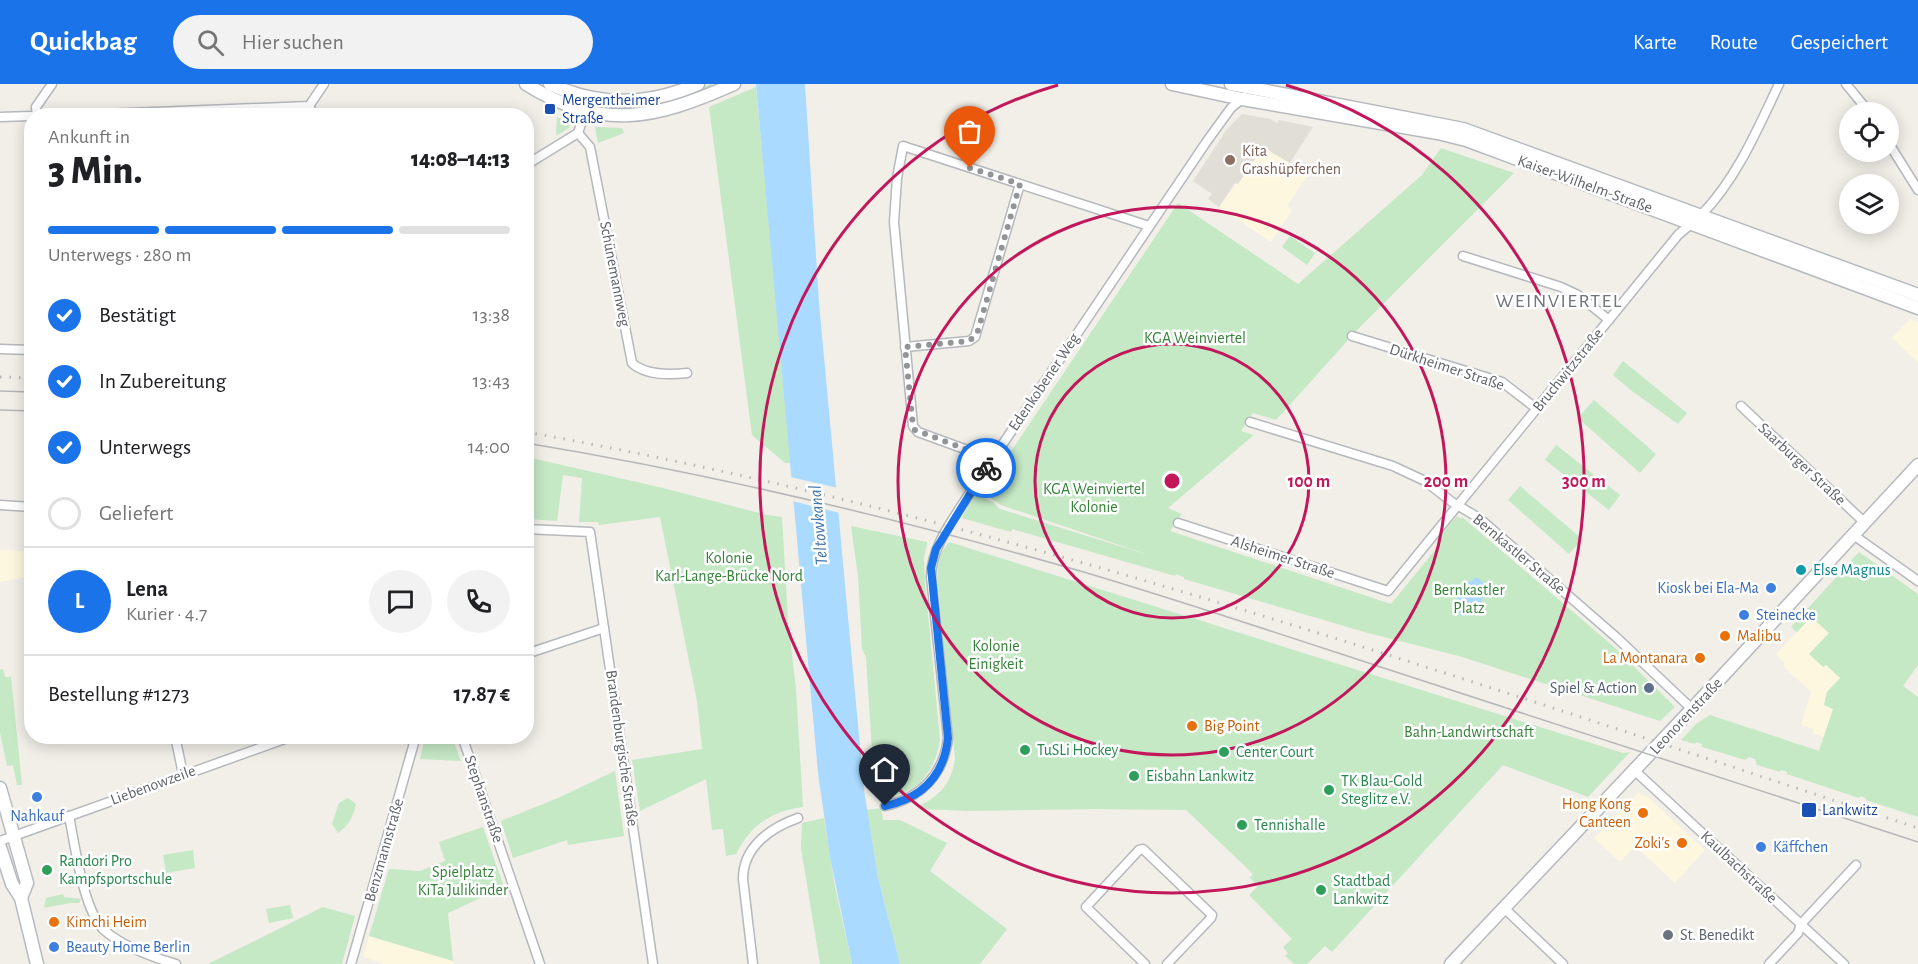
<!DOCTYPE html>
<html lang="de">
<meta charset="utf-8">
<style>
:root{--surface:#fff;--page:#f2f2f2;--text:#202124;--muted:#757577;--line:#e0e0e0;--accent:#1a73e8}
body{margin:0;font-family:"Alegreya Sans",sans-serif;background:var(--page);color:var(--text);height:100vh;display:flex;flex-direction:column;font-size:22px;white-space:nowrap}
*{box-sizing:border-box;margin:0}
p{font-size:20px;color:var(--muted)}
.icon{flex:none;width:33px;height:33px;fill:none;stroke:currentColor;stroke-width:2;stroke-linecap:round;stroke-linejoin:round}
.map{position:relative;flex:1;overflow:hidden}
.details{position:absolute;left:24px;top:24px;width:510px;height:636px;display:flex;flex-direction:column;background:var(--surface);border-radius:24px;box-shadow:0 3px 15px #0003}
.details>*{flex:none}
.fabs{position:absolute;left:1839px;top:18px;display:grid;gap:12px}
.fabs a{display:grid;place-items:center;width:60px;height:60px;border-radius:50%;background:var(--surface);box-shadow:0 3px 15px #0003;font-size:30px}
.pin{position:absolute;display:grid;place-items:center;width:51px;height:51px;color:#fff;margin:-62px -26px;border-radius:50% 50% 50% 0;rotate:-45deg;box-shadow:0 0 6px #0007}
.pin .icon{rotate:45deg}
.courier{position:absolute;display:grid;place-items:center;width:60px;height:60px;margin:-30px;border:4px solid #1a73e8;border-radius:50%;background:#fff;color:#222;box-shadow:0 2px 8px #0007}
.overview em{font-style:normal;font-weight:800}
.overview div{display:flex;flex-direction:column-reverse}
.overview{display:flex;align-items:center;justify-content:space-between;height:102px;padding:0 24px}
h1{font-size:39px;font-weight:800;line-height:45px}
.bar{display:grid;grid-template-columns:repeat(4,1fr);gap:9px 6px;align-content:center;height:72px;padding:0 24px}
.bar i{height:8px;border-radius:4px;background:var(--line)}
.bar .selected{background:var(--accent)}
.bar p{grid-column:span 4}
.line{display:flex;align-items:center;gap:15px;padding:0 24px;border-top:2px solid var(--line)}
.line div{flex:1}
.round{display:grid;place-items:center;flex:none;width:63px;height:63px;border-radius:32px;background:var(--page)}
ol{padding:0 24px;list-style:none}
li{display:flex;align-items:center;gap:18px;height:66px}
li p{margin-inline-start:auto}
li .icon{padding:6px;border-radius:50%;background:var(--accent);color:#fff;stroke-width:4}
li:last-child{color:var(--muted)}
li i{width:33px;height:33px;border:3px solid var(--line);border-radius:50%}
header{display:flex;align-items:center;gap:36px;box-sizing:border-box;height:84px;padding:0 30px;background:var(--accent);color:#fff}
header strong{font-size:28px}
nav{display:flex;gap:33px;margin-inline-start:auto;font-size:21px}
.search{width:420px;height:54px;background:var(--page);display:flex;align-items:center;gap:15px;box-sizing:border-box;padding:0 21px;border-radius:33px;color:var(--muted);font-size:22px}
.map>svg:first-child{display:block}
.commercial{fill:#fef7e0}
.education{fill:#e1ded6}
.green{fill:#c5e8c5}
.water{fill:#aadaff}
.pier{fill:#f1efe8}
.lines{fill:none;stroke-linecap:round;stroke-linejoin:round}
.street-casing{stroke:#b5b8bc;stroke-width:11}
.secondary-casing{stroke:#b6babf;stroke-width:15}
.street{stroke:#fff;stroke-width:8}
.secondary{stroke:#fff;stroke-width:12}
.tram{stroke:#b6b7b8;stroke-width:1.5}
.rail{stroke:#b6b7b8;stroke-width:3;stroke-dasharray:1.5 8;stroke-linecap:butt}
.done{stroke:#929495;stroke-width:6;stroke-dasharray:0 10.8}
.route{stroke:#1a73e8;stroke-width:8}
.ring{fill:none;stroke:#c2185b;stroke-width:3}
.transit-dot{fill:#1a4fb4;stroke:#fff;stroke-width:2}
.education-dot{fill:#8d6e63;stroke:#fff;stroke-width:2}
.culture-dot{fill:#0f9aa8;stroke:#fff;stroke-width:2}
.shop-dot{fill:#3f7fe0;stroke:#fff;stroke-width:2}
.food-dot{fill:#e8710a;stroke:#fff;stroke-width:2}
.service-dot{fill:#5c6f8a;stroke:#fff;stroke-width:2}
.leisure-dot{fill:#2e9e5b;stroke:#fff;stroke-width:2}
.worship-dot{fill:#6b7280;stroke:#fff;stroke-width:2}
.labels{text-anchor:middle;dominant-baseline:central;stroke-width:5;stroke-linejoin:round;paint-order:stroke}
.transit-label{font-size:16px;fill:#164399;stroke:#fff;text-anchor:start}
.education-label{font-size:16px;fill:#785e54;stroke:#fff;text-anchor:start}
.street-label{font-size:16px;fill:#5f6368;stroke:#fff}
.park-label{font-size:16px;fill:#348238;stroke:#fff}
.culture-label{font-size:16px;fill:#0d838f;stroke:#fff;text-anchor:start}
.shop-label{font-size:16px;fill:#366cbe;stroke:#fff;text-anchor:start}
.food-label{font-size:16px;fill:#c56008;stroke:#fff;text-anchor:start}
.service-label{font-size:16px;fill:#4e5e75;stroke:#fff;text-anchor:end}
.leisure-label{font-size:16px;fill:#27864d;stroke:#fff;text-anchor:start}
.worship-label{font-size:16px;fill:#5b616d;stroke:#fff;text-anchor:start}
.water-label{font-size:18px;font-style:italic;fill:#4174aa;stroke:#fff}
.quarter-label{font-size:20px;letter-spacing:1.5px;fill:#70757a;stroke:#fff}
.centre{fill:#c2185b;stroke:#fff;stroke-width:3}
.ring-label{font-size:18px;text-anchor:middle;font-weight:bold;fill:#c2185b;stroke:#fff;stroke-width:5;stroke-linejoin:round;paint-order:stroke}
</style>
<header>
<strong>Quickbag</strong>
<div class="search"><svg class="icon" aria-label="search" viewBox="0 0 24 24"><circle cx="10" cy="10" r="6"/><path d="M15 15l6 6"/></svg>Hier suchen</div>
<nav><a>Karte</a><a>Route</a><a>Gespeichert</a></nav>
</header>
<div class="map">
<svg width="1918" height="880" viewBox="0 0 1918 880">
<rect width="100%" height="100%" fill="#f1efe8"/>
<g class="commercial">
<polygon points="1263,63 1308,91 1287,122 1292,126 1271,158 1219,123 1236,99 1238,100"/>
<polygon points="1910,235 1918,238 1918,279 1892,254"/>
<polygon points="0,466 31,467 31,492 0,498"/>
<polygon points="1811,533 1829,549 1824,583 1826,580 1841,594 1827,608 1824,621 1833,625 1824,653 1813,649 1814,645 1801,641 1811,608 1783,582 1785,579 1776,570"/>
<polygon points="1638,709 1649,714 1705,766 1675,799 1635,762 1620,778 1594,754"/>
<polygon points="369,852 453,877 453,880 384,880 363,873"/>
</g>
<polygon class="education" points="1242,30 1270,35 1277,39 1279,36 1313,43 1290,79 1263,63 1238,100 1235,99 1219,123 1208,115 1212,110 1193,97 1227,45"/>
<g class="green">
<path d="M711,0L714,1L711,5C675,18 639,32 600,24L654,20L679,13Z"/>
<polygon points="756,3 792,379 785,379 752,351 709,23"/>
<polygon points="557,33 570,38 569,44 556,52"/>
<polygon points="595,43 622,44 624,49 598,59"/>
<polygon points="1441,64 1514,89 1359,244 1276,336 1253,329 1241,347 1254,351 1168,424 1182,430 1170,447 1391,520 1440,460 1437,456 1457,432 1461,435 1462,433 1613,562 1675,623 1660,637 1459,572 1368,549 1184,495 1184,493 1176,490 1175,492 1019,447 1012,445 1011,448 962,434 974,410 993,418 1000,425 1152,472 1001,421 983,409 1178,119 1298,200 1422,91"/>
<polygon points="1290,152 1315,169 1307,181 1282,163"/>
<polygon points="1623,277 1687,329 1678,340 1632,307 1613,291"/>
<polygon points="1594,316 1656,370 1640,389 1578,334"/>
<polygon points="1556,361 1620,411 1609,426 1545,376"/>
<path d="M527,373L663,404L767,431L782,433L788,536L796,605L803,723C771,727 751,741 736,770L726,772L723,745L712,746L706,695L640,727L632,676L702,665L697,617L660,433L599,441L598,438H579L582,394L563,391L557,437L527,435Z"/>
<polygon points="1520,402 1582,455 1569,470 1508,416"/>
<path d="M851,442L927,458V460L924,474L925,499L940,656C935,688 916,712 882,713L872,667L866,573L862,565L858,492Z"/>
<path d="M949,458L1623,669L1630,668L1588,713L1503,681L1332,868L1325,862L1307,880H1294L1285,872L1288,869L1283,863L1292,855L1249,811L1258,802L1250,794L1253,790L1186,726L1094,725L969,727L920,725L918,722C940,713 952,698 955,674L937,494L939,472Z"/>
<polygon points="1859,468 1918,510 1918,581 1903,602 1918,613 1918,733 1866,716 1866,714 1860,712 1859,714 1787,690 1787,688 1781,686 1780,688 1757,681 1755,675 1749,673 1745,676 1702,663 1702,660 1696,658 1695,660 1681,656 1696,640 1710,631 1819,667 1833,625 1824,621 1827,608 1840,594 1826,581 1823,583 1809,570 1829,549 1811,533 1797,548 1791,543"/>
<polygon points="3,585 5,593 11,593 22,701 17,701 13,681 7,682 0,649 0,586"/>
<polygon points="425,653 452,653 461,677 420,675"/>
<polygon points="615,687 624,752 568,761 567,756 513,774 501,737 558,714"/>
<path d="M348,714L356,720C353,733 349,741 338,749L332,740L339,719Z"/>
<polygon points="881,724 883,736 900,736 947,759 930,787 1007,845 980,880 900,880 878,793 867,726"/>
<polygon points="824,734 835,803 852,880 820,880 801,764 802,739"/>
<polygon points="483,743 504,803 448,829 453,877 369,852 389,785 420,787 445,777 439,758"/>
<polygon points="193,766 195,784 166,789 163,771"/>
<polygon points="63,810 64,813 81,815 79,819 70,819 44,824 46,814"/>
<polygon points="290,821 293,834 269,839 266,825"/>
<polygon points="323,823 355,832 342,880 208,880"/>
</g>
<g class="water">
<polygon points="756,0 805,0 819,219 864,706 878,793 900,880 852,880 830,773 818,689"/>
<path d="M1475,494H1479L1483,499C1483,516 1484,530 1461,532L1456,526C1458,500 1455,508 1475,494Z"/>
</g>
<polygon class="pier" points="790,393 838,404 840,429 792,417"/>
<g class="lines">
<defs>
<g id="street">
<polyline points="1846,0 1869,28"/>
<polyline points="309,22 324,0"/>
<polyline points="309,22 315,32"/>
<polyline points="37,32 36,23 52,0"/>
<polyline points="52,32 309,22"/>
<polyline points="0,33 32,32"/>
<path d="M578,49L590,63L632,279C645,291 670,291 687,289"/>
<polyline points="1888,58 1918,106"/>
<polyline points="526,81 578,49 585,28"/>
<polyline points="1463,172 1561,203 1578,211 1609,236"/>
<polyline points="1352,252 1502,298 1537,325"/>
<polyline points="905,263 969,257 975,253 1020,100"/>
<polyline points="0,265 32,266"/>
<polyline points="1741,322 1864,438"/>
<polyline points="1250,338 1393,382 1425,397 1452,418 1479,434 1616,553 1692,625"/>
<polyline points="992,375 918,348 913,342 894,138 897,94 903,62 1149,142"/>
<polyline points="0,421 32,423"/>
<path d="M1178,439L1388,507L1678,151C1686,144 1696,137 1703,129C1737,94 1758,44 1779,0"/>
<polyline points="526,445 590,448 653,880"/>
<polyline points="1852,450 1918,497"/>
<polyline points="526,570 604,544"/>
<polyline points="175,652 183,690"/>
<polyline points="462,652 540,880"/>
<polyline points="1634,686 1844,880"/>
<path d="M885,722C921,714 944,690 948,654L931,493C931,462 955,433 971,407L1207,57L1231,24L1244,13"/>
<path d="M69,732C75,761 83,826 104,846C123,863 152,873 176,880"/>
<polyline points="0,757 293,652"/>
<polyline points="1504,824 1563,880"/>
<polyline points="351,880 416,652"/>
<path d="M753,880L743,795C743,763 770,744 798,734"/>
<polyline points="1145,880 1086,823 1139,766 1143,765 1212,831 1211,834 1167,880"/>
<polyline points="1769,880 1798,849 1801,840 1856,781"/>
</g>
<g id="secondary">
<path d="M526,0C602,48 655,35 734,0"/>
<path d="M550,0C599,23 650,21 698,0"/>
<polyline points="1172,0 1242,15 1438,49 1466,56 1918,224"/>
<polyline points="1231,0 1463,45 1918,211"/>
<polyline points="0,704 27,799 21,814"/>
<polyline points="0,763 12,800 21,814 37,880"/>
<polyline points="1451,880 1692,625 1918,381"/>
</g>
</defs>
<use href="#street" class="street-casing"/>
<use href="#secondary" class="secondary-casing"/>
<use href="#street" class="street"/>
<use href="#secondary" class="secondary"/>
<g class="tram">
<polyline points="0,307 32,308"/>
<polyline points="0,326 32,327"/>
<path d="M526,359C714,390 904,436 1087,489C1191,520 1295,555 1399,589C1572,645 1745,701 1918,758"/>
</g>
<g class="rail">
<polyline points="0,293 32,294"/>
<path d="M526,348C1003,433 1459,594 1918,744"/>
</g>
</g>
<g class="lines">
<polyline class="done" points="970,84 1020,100 977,250 969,257 905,263 913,342 915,346 992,375 986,384"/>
<path class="route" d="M885,722C922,714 944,692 948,654L931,484L936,465L941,457L986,384"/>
</g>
<g class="ring">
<circle cx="1172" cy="397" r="137"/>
<circle cx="1172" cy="397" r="274"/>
<path d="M1286 1A412 412 0 1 1 1058 1"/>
</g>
<g class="transit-dot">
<rect x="544" y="19" width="12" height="12" rx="3"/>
<rect x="1801" y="718" width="16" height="16" rx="3"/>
</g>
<circle class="education-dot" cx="1230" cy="76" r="6"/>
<circle class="culture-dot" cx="1801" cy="486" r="6"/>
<g class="shop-dot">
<circle cx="1771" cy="504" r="6"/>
<circle cx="1744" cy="531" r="6"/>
<circle cx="37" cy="713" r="6"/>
<circle cx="1761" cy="763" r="6"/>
<circle cx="54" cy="863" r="6"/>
</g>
<g class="food-dot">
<circle cx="1725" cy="552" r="6"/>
<circle cx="1700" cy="574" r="6"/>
<circle cx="1192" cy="642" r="6"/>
<circle cx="1643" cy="729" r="6"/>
<circle cx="1682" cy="759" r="6"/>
<circle cx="54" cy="838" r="6"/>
</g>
<circle class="service-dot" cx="1649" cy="604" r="6"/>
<g class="leisure-dot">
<circle cx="1025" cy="666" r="6"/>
<circle cx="1224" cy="668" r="6"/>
<circle cx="1134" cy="692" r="6"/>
<circle cx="1329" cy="706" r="6"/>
<circle cx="1242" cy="741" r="6"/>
<circle cx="47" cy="786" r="6"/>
<circle cx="1321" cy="806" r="6"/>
</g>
<circle class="worship-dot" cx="1668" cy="851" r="6"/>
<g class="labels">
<g class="transit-label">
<text x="562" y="16">Mergentheimer<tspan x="562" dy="18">Straße</tspan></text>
<text x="1822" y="726">Lankwitz</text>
</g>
<g class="education-label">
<text x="1242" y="67">Kita<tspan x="1242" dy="18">Grashüpferchen</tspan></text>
</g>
<g class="street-label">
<text transform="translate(1585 100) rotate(20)">Kaiser-Wilhelm-Straße</text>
<text transform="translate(615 190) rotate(79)">Schünemannweg</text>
<text transform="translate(1447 283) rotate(18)">Dürkheimer Straße</text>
<text transform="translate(1568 286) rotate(-51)">Bruchwitzstraße</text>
<text transform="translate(1044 298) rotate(-56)">Edenkobener Weg</text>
<text transform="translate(1802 380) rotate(43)">Saarburger Straße</text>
<text transform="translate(1519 470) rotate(40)">Bernkastler Straße</text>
<text transform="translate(1283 473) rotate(18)">Alsheimer Straße</text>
<text transform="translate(1686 632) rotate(-47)">Leonorenstraße</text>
<text transform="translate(622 664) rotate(82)">Brandenburgische Straße</text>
<text transform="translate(153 701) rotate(-20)">Liebenowzeile</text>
<text transform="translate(484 715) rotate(71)">Stephanstraße</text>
<text transform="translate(384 766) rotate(-74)">Benzmannstraße</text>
<text transform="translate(1739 783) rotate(43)">Kaulbachstraße</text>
</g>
<g class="park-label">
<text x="1195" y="254">KGA Weinviertel</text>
<text x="1094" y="405">KGA Weinviertel<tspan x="1094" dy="18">Kolonie</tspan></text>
<text x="729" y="474">Kolonie<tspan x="729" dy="18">Karl-Lange-Brücke Nord</tspan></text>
<text x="1469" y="506">Bernkastler<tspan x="1469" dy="18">Platz</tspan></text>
<text x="996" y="562">Kolonie<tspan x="996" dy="18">Einigkeit</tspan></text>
<text x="1469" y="648">Bahn-Landwirtschaft</text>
<text x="463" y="788">Spielplatz<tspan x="463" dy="18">KiTa Julikinder</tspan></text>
</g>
<g class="culture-label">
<text x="1813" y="486">Else Magnus</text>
</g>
<g class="shop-label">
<text x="1759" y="504" text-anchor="end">Kiosk bei Ela-Ma</text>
<text x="1756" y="531">Steinecke</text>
<text x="37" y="732" text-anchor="middle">Nahkauf</text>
<text x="1773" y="763">Käffchen</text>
<text x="66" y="863">Beauty Home Berlin</text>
</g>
<g class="food-label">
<text x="1737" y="552">Malibu</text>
<text x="1688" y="574" text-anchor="end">La Montanara</text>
<text x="1204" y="642">Big Point</text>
<text x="1631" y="720" text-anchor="end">Hong Kong<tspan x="1631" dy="18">Canteen</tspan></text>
<text x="1670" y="759" text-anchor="end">Zoki's</text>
<text x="66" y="838">Kimchi Heim</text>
</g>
<g class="service-label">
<text x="1637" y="604">Spiel &amp; Action</text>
</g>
<g class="leisure-label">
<text x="1037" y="666">TuSLi Hockey</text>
<text x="1236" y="668">Center Court</text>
<text x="1146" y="692">Eisbahn Lankwitz</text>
<text x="1341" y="697">TK Blau-Gold<tspan x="1341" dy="18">Steglitz e.V.</tspan></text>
<text x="1254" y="741">Tennishalle</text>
<text x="59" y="777">Randori Pro<tspan x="59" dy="18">Kampfsportschule</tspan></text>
<text x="1333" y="797">Stadtbad<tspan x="1333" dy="18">Lankwitz</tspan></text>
</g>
<g class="worship-label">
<text x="1680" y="851">St. Benedikt</text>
</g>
<g class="water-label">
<text transform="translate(819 441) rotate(-95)">Teltowkanal</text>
</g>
<g class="quarter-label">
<text x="1559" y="217">WEINVIERTEL</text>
</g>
</g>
<circle cx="1172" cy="397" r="9" class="centre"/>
<g class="ring-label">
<text x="1309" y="403">100 m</text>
<text x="1446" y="403">200 m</text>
<text x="1584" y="403">300 m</text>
</g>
</svg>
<div class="fabs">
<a><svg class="icon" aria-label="locate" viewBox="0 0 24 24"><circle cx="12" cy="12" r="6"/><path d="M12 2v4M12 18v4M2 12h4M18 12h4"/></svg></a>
<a><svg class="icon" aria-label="layers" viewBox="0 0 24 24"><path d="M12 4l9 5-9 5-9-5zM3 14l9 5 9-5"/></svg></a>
</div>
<div class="pin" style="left:970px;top:84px;background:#ea580c"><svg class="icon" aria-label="bag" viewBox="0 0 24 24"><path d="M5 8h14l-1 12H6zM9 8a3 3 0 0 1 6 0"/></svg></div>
<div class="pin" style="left:885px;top:722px;background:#1f2937"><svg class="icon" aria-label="home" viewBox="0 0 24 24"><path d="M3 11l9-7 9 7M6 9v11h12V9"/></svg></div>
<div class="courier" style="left:986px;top:384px"><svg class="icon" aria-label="bike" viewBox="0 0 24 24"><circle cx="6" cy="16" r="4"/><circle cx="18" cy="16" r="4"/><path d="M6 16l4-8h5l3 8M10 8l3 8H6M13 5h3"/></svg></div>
<section class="details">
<div class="overview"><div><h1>3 Min.</h1><p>Ankunft in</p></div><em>14:08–14:13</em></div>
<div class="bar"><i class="selected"></i><i class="selected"></i><i class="selected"></i><i></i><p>Unterwegs · 280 m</p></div>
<ol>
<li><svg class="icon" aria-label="check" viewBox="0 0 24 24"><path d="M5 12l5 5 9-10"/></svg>Bestätigt<p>13:38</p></li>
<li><svg class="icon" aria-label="check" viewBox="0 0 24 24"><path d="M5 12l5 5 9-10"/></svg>In Zubereitung<p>13:43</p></li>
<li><svg class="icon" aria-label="check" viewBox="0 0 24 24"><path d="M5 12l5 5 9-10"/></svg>Unterwegs<p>14:00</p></li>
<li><i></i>Geliefert</li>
</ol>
<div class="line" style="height:108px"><b class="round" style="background:var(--accent);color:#fff">L</b><div><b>Lena</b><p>Kurier · 4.7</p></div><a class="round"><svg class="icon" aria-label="chat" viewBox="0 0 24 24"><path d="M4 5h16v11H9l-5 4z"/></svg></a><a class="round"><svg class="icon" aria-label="phone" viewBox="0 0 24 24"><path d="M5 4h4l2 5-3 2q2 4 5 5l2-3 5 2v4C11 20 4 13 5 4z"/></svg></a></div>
<div class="line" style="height:78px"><div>Bestellung #1273</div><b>17.87 €</b></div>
</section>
</div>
